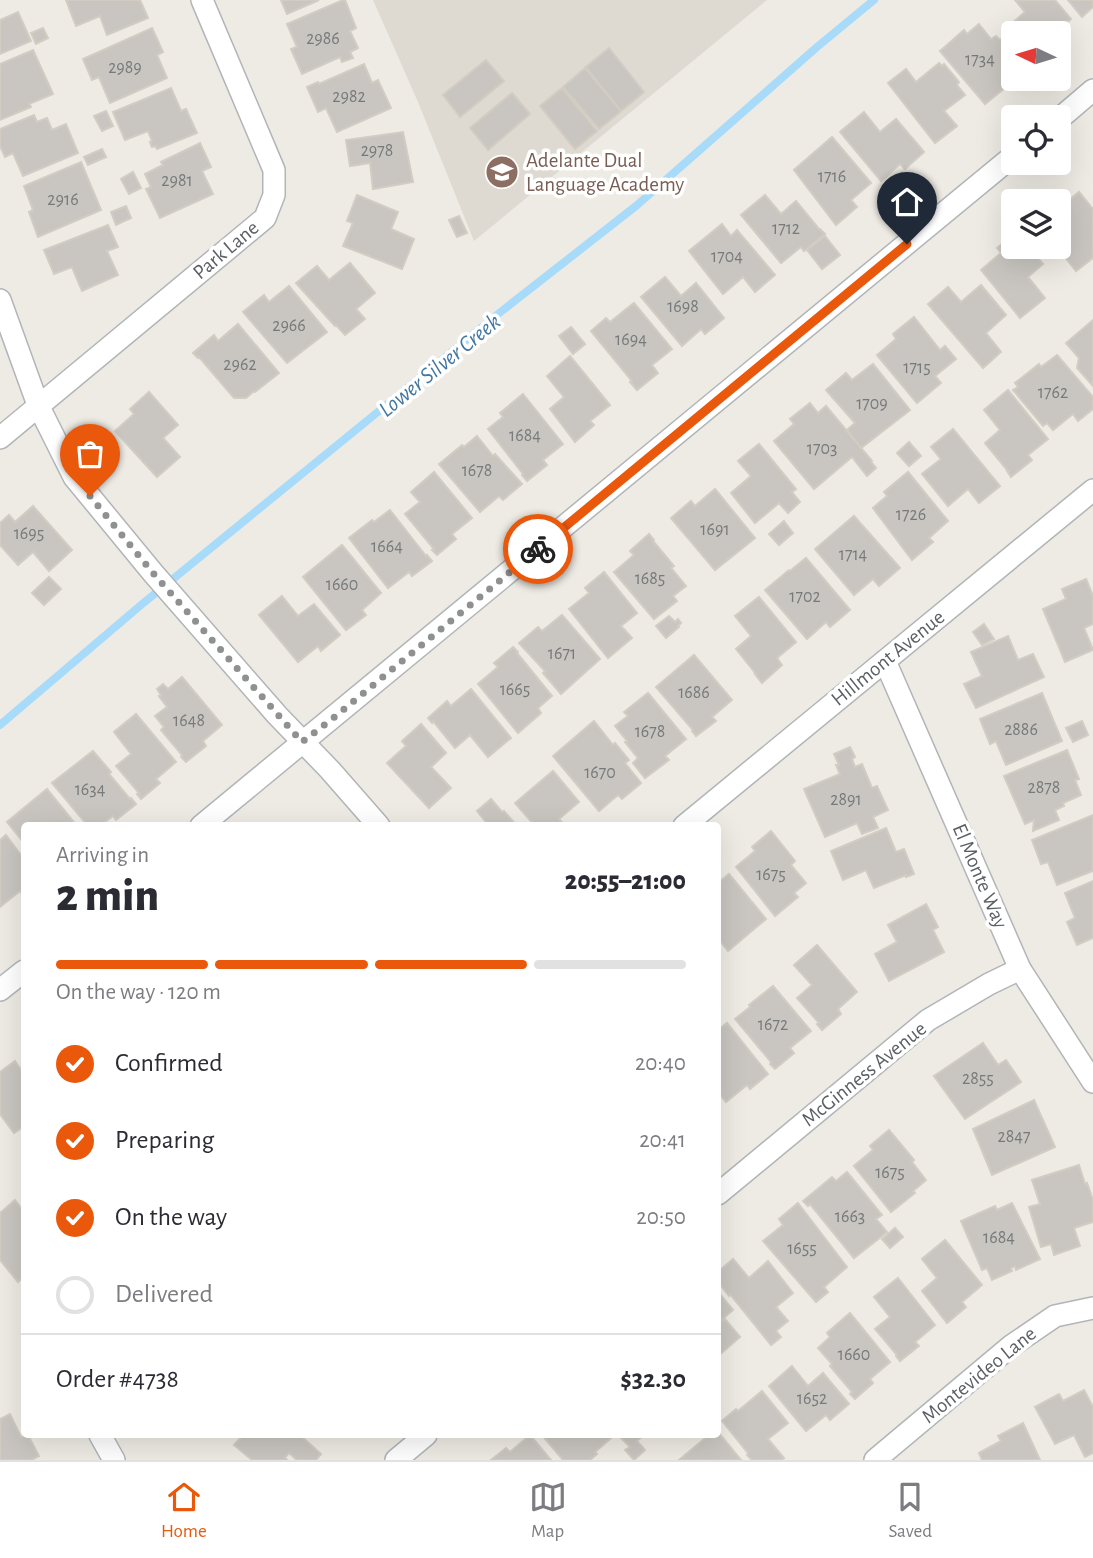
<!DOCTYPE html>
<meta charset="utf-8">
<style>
:root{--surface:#fff;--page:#f2f2f3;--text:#2b2b33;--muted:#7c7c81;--line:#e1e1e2;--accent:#ea580c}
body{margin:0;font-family:"Alegreya Sans",sans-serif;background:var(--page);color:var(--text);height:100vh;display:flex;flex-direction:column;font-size:26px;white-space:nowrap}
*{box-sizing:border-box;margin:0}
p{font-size:23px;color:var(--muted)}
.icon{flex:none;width:38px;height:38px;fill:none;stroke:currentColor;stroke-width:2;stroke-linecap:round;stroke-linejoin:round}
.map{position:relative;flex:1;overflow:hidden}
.side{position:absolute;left:21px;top:822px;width:700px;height:616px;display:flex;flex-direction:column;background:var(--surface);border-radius:7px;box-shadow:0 7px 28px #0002}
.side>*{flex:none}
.needle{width:46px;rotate:274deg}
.controls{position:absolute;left:1001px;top:21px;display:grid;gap:14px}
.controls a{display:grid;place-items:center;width:70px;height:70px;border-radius:7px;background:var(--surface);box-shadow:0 7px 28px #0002;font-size:35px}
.pin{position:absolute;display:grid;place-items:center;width:60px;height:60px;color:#fff;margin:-72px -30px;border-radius:50% 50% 50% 0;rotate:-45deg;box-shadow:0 0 7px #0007}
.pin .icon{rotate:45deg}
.courier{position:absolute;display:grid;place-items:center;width:70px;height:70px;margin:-35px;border:5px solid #ea580c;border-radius:50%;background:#fff;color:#222;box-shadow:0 2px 9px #0007}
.headline em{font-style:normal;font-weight:800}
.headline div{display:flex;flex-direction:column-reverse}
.headline{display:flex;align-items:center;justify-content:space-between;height:119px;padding:0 35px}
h1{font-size:46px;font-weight:800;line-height:52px}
.bar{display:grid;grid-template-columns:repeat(4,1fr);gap:10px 7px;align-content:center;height:84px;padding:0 35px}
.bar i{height:9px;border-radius:5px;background:var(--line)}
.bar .selected{background:var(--accent)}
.bar p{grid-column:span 4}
.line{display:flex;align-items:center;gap:18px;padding:0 35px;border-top:2px solid var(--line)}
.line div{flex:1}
ol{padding:0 35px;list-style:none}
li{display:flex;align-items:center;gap:21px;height:77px}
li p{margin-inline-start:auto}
li .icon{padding:7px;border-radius:50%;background:var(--accent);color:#fff;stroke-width:4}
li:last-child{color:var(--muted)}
li i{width:38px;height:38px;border:4px solid var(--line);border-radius:50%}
.menu{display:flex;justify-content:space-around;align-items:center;height:98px;border-top:2px solid var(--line);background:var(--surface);font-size:19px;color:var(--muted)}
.menu a{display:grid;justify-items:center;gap:4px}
.menu .selected{color:var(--accent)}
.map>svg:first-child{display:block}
.education{fill:#dedad2}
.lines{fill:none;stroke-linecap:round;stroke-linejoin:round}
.stream{stroke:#a8dbfa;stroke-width:8}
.building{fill:#c9c6c1;stroke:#d2ccc3;stroke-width:2}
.street-casing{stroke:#b1b5b8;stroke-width:24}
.street{stroke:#fff;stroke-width:21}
.done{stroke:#8f9191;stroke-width:7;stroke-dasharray:0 12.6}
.route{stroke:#ea580c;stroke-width:9}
.labels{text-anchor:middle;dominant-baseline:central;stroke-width:7;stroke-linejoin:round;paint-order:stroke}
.number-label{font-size:18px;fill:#777a7b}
.education-label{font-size:21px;fill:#785e54;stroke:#fff;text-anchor:start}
.street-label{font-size:21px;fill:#5c6064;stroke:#fff}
.water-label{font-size:23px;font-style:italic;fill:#4277a3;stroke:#fff}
</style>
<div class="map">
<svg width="1093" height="1460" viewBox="0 0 1093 1460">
<rect width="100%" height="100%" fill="#eeebe4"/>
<polygon class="education" points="373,0 767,0 474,241 418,102"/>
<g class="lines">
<polyline class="stream" points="0,725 141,605 498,314 636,206 817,47 874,0"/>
</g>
<g class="building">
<polygon points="66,0 140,0 148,18 107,35 100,16 76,26"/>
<polygon points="281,0 319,0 287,14"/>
<polygon points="343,0 345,0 356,28 350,31 358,48 350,52 353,58 342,62 340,57 302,74 291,49 297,47 287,24"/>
<polygon points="1015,0 1055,0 1071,19 1053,33 1016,33 1010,25 1025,12"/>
<polygon points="1068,0 1093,0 1093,7 1082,17"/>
<polygon points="18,12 31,41 0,54 0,20"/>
<polygon points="979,24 991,39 996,36 1000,40 1006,35 1013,44 1013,79 1005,86 1006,87 985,104 940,51 964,30 967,34"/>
<polygon points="43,28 48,38 36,44 31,33"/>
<polygon points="152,28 163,52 157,55 167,78 110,103 99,77 92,80 83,59"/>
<polygon points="609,48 644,92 621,111 586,67"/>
<polygon points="33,50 53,94 29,104 31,107 0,120 0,64"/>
<polygon points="486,60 504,81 460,117 443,95"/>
<polygon points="939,63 942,66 944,64 959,82 957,85 965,95 944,111 957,126 935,143 888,83 906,69 916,82"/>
<polygon points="364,64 372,83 378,80 391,108 337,132 326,108 318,112 307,87 318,82 319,84"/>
<polygon points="585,68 621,111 599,129 563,87"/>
<polygon points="171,88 181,111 186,109 197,133 157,149 155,146 152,147 150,142 152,141 148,131 125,140 113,112"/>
<polygon points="562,88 597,131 575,149 540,106"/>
<polygon points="512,93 530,114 488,150 470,128"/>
<polygon points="106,111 113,126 102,131 94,116"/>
<polygon points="864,112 880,132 896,119 924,152 905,169 900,164 881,181 840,132"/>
<polygon points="34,115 37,122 47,118 52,130 66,124 78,153 23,176 13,153 5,157 0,146 0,129"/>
<polygon points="403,132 413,182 373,189 370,163 350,166 346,140"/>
<polygon points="832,137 871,183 851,200 857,207 836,225 794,170"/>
<polygon points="200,143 211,167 202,171 213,194 160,218 146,189 151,187 145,174 163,165 161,162"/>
<polygon points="102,149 106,157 88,165 84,157"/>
<polygon points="81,162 101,210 38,237 29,212 33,210 24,186"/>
<polygon points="133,172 141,188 129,194 121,179"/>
<polygon points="1079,192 1093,209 1093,258 1076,271 1057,247 1059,247 1059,208"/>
<polygon points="357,195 398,212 391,229 414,239 402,269 343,246 353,223 347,221"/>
<polygon points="765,195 781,214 796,201 819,229 820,229 825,234 804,251 801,247 781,263 741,215"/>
<polygon points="126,206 131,218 116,225 111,212"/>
<polygon points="459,216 467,233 457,237 449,220"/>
<polygon points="722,224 731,236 737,230 775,275 755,292 743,277 723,294 689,251"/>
<polygon points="108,225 118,247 107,251 118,275 82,291 72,267 54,274 44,250"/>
<polygon points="1013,235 1013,247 1028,247 1043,264 1028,277 1045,298 1020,318 981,270 1001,253 997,248"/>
<polygon points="825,236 840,255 822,269 807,250"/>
<polygon points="350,263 375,293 356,309 365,319 345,335 336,325 335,326 296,283 317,266 329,280"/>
<polygon points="665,277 681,296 696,283 724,318 705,334 701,329 682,346 641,297"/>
<polygon points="981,285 1006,315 986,333 1001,352 983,368 928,304 948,287 961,302"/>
<polygon points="289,286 327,332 287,363 243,312 264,295 269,302"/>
<polygon points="634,303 672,349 652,365 658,373 637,390 630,382 632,381 591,331 606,318 610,322"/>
<polygon points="914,317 940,350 945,346 956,359 935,376 941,383 917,403 877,355 896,339 893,334"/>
<polygon points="1093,320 1093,386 1077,368 1079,358 1066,343"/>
<polygon points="238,324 279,373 255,392 254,391 246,398 234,398 199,357 198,358 193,353 214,335 218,341"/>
<polygon points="571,327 585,344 573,354 559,336"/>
<polygon points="1057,355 1093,397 1093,409 1078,421 1073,414 1053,430 1047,423 1043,426 1013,390 1018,387 1015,383 1039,364 1041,367"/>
<polygon points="570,356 610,405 590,421 594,425 575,442 550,409 564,397 547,376"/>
<polygon points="873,364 910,410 861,448 847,430 855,423 826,390 846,373 852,380"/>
<polygon points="1008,390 1048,439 1028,455 1032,460 1011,477 1007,471 1008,471 985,443 1000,430 984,410"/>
<polygon points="149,392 178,425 163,438 180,457 157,477 115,431 134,414 130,409"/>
<polygon points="523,394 563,444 543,460 547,465 527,481 522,475 523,474 488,429 503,417 500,413"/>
<polygon points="810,403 818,413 826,406 872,461 871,462 876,468 867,476 852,457 814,489 774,441 794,424 790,419"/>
<polygon points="953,429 1000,486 979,503 968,489 948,506 922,474 941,459 931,447"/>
<polygon points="477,436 493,456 495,454 522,484 503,500 499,496 480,512 439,464 462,445 464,447"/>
<polygon points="909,442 921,456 909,466 897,453"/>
<polygon points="759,444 796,489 792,492 800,502 788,513 779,503 755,523 731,493 751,476 738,461"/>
<polygon points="434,472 472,518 452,534 456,539 437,555 432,550 434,549 405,514 420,502 411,492"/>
<polygon points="908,472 948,521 929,538 933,542 912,560 873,508 887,496 884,492"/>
<polygon points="715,489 755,538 715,570 671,518 691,501 695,506"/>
<polygon points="33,506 72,550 49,571 33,552 18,565 0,545 0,523 9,515 15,522"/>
<polygon points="390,510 426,556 427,555 432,561 412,576 409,572 388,588 349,538 372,520 374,522"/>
<polygon points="854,516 900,568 879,586 873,579 854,595 815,549"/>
<polygon points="784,521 793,533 779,545 769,534"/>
<polygon points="649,534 654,540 653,541 674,566 671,568 686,586 673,596 677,601 654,619 614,572 634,555 630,551"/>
<polygon points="342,545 381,593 362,610 366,615 346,630 303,577"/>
<polygon points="806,558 850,610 830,627 826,622 807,639 765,590 789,570 790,571"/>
<polygon points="604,572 637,613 621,626 632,638 608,658 569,609 589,593 585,588"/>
<polygon points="49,577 61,589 44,605 32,593"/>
<polygon points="1086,579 1093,596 1093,624 1084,628 1093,650 1065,662 1043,609 1066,599 1062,589"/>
<polygon points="282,596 298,616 314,604 340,635 321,651 318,646 298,662 259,615"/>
<polygon points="759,597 796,642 777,658 782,665 762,683 755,674 756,674 736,649 751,636 735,616"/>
<polygon points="562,615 600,659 561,694 543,673 545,671 519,643 538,627 542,631"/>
<polygon points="669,616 675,622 678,619 681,623 678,626 679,627 666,638 656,626"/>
<polygon points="984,624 994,639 982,645 973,632"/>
<polygon points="1008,636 1018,660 1033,654 1044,677 976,708 964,684 982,676 971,652"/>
<polygon points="513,647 518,652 517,653 552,696 538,708 541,713 518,733 478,684 498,667 494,663"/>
<polygon points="694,655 732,700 712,717 716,721 696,736 692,731 693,730 656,687"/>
<polygon points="182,677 222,725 203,741 206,746 186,762 181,757 182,755 161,730 164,727 155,716 167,707 159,696 161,695 157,689 163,684 168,689"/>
<polygon points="471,689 511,738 488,757 470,735 455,748 433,721 432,723 428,718 447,701 451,706"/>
<polygon points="648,693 686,739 665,756 669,760 645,778 633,763 638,758 625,742 627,741 615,726 628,716 624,712"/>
<polygon points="1042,693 1062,741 1006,765 996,741 990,744 980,719"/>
<polygon points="136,714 176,762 156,779 160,783 141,799 137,794 139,793 116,766 131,754 114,732"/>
<polygon points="594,721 613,745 615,743 629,760 625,763 641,783 622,799 618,795 599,811 553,756"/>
<polygon points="1082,721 1088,735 1073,742 1066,728"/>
<polygon points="421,724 446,753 431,767 451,788 429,808 387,763 406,746 402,741"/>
<polygon points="850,747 855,757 852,759 855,767 862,764 872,788 877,786 888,810 873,817 878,828 862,834 857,823 825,837 804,789 840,774 836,765 839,765 834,754"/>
<polygon points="1067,750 1079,779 1075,780 1081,795 1063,803 1064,806 1055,810 1059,820 1033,831 1034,820 1025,824 1004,776"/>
<polygon points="93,751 111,772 109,774 130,799 131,798 136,804 116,820 113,816 100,826 88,826 52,783"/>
<polygon points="553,771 579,802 559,819 565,826 535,826 515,803"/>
<polygon points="47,789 77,826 24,826 24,843 7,822"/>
<polygon points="491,799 502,812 504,811 517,826 486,826 488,825 477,811"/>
<polygon points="1093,815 1093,871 1057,885 1048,862 1041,864 1032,840"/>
<polygon points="886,828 896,852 904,849 914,874 906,877 906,875 874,888 866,870 843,880 831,851"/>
<polygon points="771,831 795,861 791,865 806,883 794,893 798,897 775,916 736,867 755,851 752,847"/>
<polygon points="6,835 24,859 24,894 23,895 20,891 0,907 0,840"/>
<polygon points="729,874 766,919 728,951 718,938 718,883"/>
<polygon points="1093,881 1093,938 1077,945 1067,922 1075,918 1065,893"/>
<polygon points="926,904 938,927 933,930 944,952 889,981 875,954 897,942 888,925"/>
<polygon points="817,945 857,992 838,1009 841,1014 822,1030 817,1024 819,1023 797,998 812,985 794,965"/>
<polygon points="773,986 811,1031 790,1048 794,1053 775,1069 770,1064 771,1062 735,1019 750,1007 749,1005"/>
<polygon points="727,1023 768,1074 750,1089 747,1085 726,1102 718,1092 718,1030"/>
<polygon points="983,1043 998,1065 1006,1060 1021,1082 965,1119 934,1076"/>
<polygon points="15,1061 24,1074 24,1126 14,1133 0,1114 0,1072"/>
<polygon points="1034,1100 1055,1147 992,1175 973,1129"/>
<polygon points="889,1130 914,1160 912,1162 926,1180 913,1191 915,1193 891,1212 854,1166 873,1150 870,1146"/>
<polygon points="1079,1165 1085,1184 1087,1183 1093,1200 1093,1222 1074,1228 1080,1246 1054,1255 1051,1244 1041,1247 1029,1207 1040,1204 1032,1180"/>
<polygon points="847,1172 882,1215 876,1219 887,1232 854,1258 810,1204 808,1206 803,1201 832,1177 836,1181"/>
<polygon points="15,1200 24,1212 24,1276 18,1282 0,1260 0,1213"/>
<polygon points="798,1203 847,1267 824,1287 828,1292 816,1302 763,1241 783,1225 779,1219"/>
<polygon points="1012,1203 1040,1259 1016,1270 1015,1266 1011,1268 1012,1271 992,1280 987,1268 982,1270 961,1221 995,1206 997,1210"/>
<polygon points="895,1228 903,1237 890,1248 882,1239"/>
<polygon points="945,1240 982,1285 962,1302 966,1307 947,1323 922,1291 937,1278 922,1259"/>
<polygon points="733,1259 749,1278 768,1261 793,1293 776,1307 788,1321 776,1331 781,1337 771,1345 730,1294 729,1296 718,1282 718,1272"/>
<polygon points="898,1278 935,1325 915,1342 919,1346 900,1361 896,1356 897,1355 875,1329 890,1317 874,1297"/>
<polygon points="718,1292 733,1310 718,1323 718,1324 725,1319 740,1337 718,1356"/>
<polygon points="850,1313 890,1362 870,1379 873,1383 855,1399 850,1394 852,1392 830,1366 832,1364 818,1348 830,1337 827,1333"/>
<polygon points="792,1366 808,1386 823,1373 849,1404 830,1420 826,1415 806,1431 769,1386"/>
<polygon points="1084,1390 1093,1407 1093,1453 1085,1457 1074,1435 1055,1444 1035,1407 1059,1394 1063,1401"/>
<polygon points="762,1391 788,1423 768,1439 784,1458 781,1460 752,1460 747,1455 748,1453 722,1421 736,1409 738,1411"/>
<polygon points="10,1414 21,1437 28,1435 39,1456 31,1460 0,1460 0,1419"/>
<polygon points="1023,1423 1040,1460 982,1460 979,1453 1001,1441 998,1436"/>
<polygon points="718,1432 741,1460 679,1460 709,1435 718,1435"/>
<polygon points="243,1435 300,1435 321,1454 316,1460 297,1460 289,1453 285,1458 287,1460 252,1460 234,1445"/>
<polygon points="530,1435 551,1460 491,1460 506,1448 510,1452"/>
<polygon points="542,1435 609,1435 611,1438 595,1452 597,1454 590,1460 563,1460"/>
<polygon points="618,1435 644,1435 637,1441 645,1450 634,1460 625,1450 630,1447"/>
</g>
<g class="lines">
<defs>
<g id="street">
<polyline points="1059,119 1093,90"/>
<polyline points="0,300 38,405 74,477 153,573 277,715 330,770 379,826"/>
<polyline points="0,438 265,218 274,195 274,170 202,0"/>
<polyline points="885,661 1020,969 1093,1082"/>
<polyline points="201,826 1013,156"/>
<polyline points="684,826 1093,490"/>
<polyline points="0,990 24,971"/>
<polyline points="718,1194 928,1020 989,984 1020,969"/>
<polyline points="100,1435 114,1460"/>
<polyline points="396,1460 426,1435"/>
<polyline points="875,1460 1011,1346 1055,1316 1093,1308"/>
</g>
</defs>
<use href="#street" class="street-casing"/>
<use href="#street" class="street"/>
</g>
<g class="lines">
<polyline class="done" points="90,496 153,573 302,742 332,719 538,549"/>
<polyline class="route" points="538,549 907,244"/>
</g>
<defs>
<symbol id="school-disc" viewBox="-11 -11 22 22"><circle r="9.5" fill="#8d6e63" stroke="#fff"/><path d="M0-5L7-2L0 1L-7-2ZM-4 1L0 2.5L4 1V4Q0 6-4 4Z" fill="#fff"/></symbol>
</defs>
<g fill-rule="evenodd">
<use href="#school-disc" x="483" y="153" width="38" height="38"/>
</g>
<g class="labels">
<g class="number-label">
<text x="323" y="39">2986</text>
<text x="980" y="60">1734</text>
<text x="125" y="68">2989</text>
<text x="349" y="97">2982</text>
<text x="377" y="151">2978</text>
<text x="832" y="177">1716</text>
<text x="177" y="181">2981</text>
<text x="63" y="200">2916</text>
<text x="786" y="229">1712</text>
<text x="727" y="257">1704</text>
<text x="683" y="307">1698</text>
<text x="289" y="326">2966</text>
<text x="631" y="340">1694</text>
<text x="240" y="365">2962</text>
<text x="917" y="368">1715</text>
<text x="1053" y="393">1762</text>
<text x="872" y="404">1709</text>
<text x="525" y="436">1684</text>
<text x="822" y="449">1703</text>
<text x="477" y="471">1678</text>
<text x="911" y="515">1726</text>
<text x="715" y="530">1691</text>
<text x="29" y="534">1695</text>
<text x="387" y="547">1664</text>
<text x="853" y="555">1714</text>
<text x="650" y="579">1685</text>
<text x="342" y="585">1660</text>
<text x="805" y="597">1702</text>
<text x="562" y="654">1671</text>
<text x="515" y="690">1665</text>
<text x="694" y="693">1686</text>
<text x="189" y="721">1648</text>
<text x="1021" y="730">2886</text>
<text x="650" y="732">1678</text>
<text x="600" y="773">1670</text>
<text x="1044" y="788">2878</text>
<text x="90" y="790">1634</text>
<text x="846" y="800">2891</text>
<text x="771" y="875">1675</text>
<text x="773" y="1025">1672</text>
<text x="978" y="1079">2855</text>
<text x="1014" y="1137">2847</text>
<text x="890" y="1173">1675</text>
<text x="850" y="1217">1663</text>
<text x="999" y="1238">1684</text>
<text x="802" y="1249">1655</text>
<text x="854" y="1355">1660</text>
<text x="812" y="1399">1652</text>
</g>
<g class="education-label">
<text x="526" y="160">Adelante Dual<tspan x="526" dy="24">Language Academy</tspan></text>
</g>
<g class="street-label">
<text transform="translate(226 250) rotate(-40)">Park Lane</text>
<text transform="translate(888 658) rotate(-39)">Hillmont Avenue</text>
<text transform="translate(980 876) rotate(67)">El Monte Way</text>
<text transform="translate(864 1074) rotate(-39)">McGinness Avenue</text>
<text transform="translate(979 1375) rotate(-39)">Montevideo Lane</text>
</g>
<g class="water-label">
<text transform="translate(440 366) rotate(-39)">Lower Silver Creek</text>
</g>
</g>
</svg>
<div class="controls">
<a><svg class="needle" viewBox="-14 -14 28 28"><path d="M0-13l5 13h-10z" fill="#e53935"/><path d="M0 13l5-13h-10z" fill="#7c7c81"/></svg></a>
<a><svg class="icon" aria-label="locate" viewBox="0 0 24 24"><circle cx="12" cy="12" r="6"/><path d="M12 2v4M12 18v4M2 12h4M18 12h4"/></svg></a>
<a><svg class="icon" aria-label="layers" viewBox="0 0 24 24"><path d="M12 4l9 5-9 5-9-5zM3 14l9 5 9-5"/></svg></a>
</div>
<div class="pin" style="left:90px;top:496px;background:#ea580c"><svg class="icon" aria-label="bag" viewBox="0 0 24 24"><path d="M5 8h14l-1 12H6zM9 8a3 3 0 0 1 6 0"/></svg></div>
<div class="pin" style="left:907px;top:244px;background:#1f2937"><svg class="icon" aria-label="home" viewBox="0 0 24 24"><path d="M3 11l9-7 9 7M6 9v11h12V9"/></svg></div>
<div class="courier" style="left:538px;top:549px"><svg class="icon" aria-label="bike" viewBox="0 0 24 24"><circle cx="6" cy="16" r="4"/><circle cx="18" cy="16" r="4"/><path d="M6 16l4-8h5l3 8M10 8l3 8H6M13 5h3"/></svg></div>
<section class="side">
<div class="headline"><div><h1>2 min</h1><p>Arriving in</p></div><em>20:55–21:00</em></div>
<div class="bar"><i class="selected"></i><i class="selected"></i><i class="selected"></i><i></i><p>On the way · 120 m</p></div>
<ol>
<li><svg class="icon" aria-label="check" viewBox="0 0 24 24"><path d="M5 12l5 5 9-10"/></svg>Confirmed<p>20:40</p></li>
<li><svg class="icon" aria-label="check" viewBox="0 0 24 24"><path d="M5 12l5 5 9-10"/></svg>Preparing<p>20:41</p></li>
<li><svg class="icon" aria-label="check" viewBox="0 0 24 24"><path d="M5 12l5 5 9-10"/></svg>On the way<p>20:50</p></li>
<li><i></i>Delivered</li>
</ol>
<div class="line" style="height:91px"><div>Order #4738</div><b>$32.30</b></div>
</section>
</div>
<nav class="menu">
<a class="selected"><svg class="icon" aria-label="home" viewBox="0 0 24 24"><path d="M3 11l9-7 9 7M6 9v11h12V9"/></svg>Home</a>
<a><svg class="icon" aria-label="map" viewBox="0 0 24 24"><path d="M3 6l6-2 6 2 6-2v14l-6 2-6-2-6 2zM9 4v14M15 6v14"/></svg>Map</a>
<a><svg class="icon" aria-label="saved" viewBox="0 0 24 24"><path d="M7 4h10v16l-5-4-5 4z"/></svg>Saved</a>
</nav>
